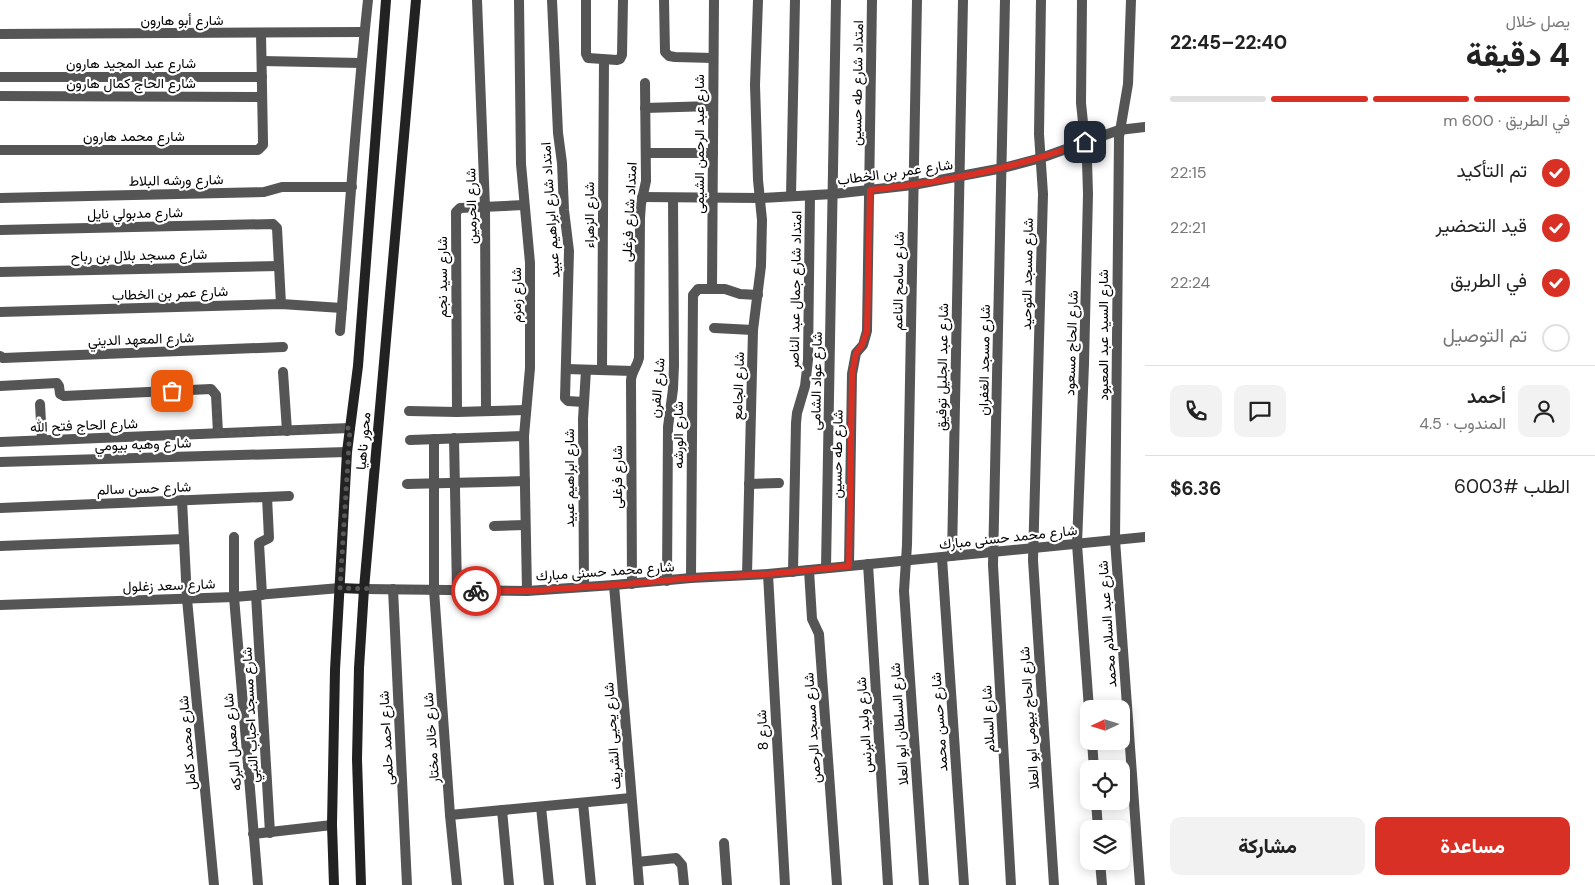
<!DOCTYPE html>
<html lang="ar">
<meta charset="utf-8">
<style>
:root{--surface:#fff;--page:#f2f2f2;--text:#222;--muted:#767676;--line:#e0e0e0;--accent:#d93025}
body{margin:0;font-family:"DM Sans",Vazirmatn,sans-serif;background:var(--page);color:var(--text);direction:rtl;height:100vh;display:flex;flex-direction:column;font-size:19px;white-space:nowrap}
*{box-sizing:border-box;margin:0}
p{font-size:16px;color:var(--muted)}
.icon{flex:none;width:28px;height:28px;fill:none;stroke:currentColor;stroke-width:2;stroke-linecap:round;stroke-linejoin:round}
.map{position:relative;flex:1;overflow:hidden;direction:ltr}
.side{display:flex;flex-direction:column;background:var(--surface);width:450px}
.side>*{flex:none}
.needle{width:32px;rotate:266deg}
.tools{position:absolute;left:1080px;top:700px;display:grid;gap:10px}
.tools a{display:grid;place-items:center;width:50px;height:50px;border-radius:10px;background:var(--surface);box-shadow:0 2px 12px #0003;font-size:25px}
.pin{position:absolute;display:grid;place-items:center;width:42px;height:42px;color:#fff;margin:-21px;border-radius:10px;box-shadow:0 2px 8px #0006}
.courier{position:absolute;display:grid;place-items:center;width:50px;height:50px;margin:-25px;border:4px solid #d93025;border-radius:50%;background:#fff;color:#222;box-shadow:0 1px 6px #0007}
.head em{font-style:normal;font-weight:800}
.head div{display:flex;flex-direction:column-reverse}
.head{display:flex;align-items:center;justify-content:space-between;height:85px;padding:0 25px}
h1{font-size:32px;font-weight:800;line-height:38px}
.bar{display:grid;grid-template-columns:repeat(4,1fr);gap:8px 5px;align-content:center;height:60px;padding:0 25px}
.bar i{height:6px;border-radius:4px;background:var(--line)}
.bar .on{background:var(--accent)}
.bar p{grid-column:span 4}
.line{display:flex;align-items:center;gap:12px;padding:0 25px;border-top:1px solid var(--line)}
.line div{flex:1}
.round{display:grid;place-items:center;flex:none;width:52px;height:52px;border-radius:10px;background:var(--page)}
ol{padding:0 25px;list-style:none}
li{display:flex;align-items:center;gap:15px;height:55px}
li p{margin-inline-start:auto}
li .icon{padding:5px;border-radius:50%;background:var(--accent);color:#fff;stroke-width:4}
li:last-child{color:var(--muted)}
li i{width:28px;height:28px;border:2px solid var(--line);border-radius:50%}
.primary-button{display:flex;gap:10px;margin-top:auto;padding:10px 25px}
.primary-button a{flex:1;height:58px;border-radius:10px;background:var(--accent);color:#fff;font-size:20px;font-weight:800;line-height:58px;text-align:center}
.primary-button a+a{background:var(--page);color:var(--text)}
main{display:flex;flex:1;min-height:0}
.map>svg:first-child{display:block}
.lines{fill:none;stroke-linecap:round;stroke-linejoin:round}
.minor{stroke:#555;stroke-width:10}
.secondary{stroke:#222;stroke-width:10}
.done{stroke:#595959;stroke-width:5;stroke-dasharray:0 9}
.route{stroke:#d93025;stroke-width:6}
.labels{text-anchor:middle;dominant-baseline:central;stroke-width:4.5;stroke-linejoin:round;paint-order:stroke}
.street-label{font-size:14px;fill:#000;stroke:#fff}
</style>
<main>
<section class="side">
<div class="head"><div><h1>4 دقيقة</h1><p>يصل خلال</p></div><em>22:40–22:45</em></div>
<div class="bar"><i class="on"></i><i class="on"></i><i class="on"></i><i></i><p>في الطريق · 600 m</p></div>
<ol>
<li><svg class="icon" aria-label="check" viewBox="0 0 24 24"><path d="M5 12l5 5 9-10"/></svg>تم التأكيد<p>22:15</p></li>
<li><svg class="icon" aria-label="check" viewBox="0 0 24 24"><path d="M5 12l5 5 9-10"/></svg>قيد التحضير<p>22:21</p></li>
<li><svg class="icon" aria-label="check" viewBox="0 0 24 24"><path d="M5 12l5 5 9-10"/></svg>في الطريق<p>22:24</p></li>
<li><i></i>تم التوصيل</li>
</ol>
<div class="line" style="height:90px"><a class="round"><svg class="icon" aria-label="person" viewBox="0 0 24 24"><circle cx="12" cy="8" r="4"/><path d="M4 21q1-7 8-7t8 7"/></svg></a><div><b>أحمد</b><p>المندوب · 4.5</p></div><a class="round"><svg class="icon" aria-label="chat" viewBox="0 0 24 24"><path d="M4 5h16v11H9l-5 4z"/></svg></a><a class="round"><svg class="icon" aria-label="phone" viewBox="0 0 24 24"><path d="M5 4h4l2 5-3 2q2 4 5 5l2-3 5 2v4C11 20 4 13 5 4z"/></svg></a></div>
<div class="line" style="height:65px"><div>الطلب #6003</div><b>$6.36</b></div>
<div class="primary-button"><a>مساعدة</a><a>مشاركة</a></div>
</section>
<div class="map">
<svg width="1145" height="885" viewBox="0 0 1145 885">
<rect width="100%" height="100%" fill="#fff"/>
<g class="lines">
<g class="minor">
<polyline points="477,0 485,207 486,411"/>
<polyline points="519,0 521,164 530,263 530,368 524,436 527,591"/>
<polyline points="552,0 558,133 562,163 564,210 569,251 565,398 568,401 583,402"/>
<polyline points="586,0 586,54 588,58 617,60 620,59 622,55 623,0"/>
<polyline points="664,0 665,52 669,56 675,57 713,58"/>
<polyline points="917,0 907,545 904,591 924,885"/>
<polyline points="1005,0 993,565 1011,885"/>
<polyline points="1041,0 1039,134 1043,194 1033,560 1054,885"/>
<polyline points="1082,0 1081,103 1087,161 1088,194 1084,364 1077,544 1089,709"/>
<polyline points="1131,0 1128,84 1119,137 1115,540 1140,885"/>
<polyline points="0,34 364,32"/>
<polyline points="262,61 361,63"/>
<polyline points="0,77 262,77"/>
<polyline points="0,96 262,97"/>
<polyline points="645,108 713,106"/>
<polyline points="0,150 258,150 263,145 263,142 261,33"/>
<polyline points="646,153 713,153"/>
<polyline points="791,196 795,0"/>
<polyline points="642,197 760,198 833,194 913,185 1003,168 1041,158 1119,130 1145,127"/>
<polyline points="0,198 264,192 282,187 352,187"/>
<polyline points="0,230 273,224 277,228 281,304"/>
<polyline points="0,272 279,266"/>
<polyline points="712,289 714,0"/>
<polyline points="0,312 281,304 342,308"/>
<polyline points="714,328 753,330"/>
<path d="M340,331C349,221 356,110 368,0"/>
<polyline points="0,356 3,358 283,347"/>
<polyline points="566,369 633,371"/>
<polyline points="602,370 604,60"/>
<polyline points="283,372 287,431"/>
<polyline points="0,386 57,383 59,386 60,394 64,396 211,389 216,395 218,433"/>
<polyline points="40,404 42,440"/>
<polyline points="409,411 457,412 525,410"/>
<polyline points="457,412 456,212 460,208 524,205"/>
<polyline points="454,438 457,591"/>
<polyline points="434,439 434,590 450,815 457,885"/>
<polyline points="410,440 524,436"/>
<polyline points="0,442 350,428"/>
<polyline points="0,462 347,452"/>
<polyline points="407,484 525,481"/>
<polyline points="749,484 779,483"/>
<polyline points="182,500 187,599 214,885"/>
<polyline points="0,508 289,496"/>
<polyline points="494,526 525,525"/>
<polyline points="234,537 234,597 258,885"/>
<polyline points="0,546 184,539"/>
<polyline points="952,556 963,0"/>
<polyline points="942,558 964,885"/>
<polyline points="868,564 888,885"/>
<polyline points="849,566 852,374 856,353 863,345 867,331 872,0"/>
<polyline points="826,568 836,0"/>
<polyline points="809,570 812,619 819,634 837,885"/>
<polyline points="793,572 796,423 797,413 805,386 808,360 810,196"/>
<polyline points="768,574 785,885"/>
<polyline points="747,575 753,330 761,266 762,220 758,180 755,85 758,0"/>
<polyline points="691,578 693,295 698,289 725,289 740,294 758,295"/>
<polyline points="667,581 668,427 673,389 674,365 673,198"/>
<path d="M632,584L631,381C631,372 637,367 639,358L640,218L641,204L646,181L645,83"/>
<polyline points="614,585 639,885"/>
<polyline points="584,587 583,419 586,370"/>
<polyline points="364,589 527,591 614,585 691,578 768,574 1145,537"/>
<polyline points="393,589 407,885"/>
<polyline points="256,595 270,833"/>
<polyline points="262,595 259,543 269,538 267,497"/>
<polyline points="0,605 234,597 340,588"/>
<polyline points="1092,741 1094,769"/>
<polyline points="1096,801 1098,829"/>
<polyline points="583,803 591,885"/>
<polyline points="541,807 549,885"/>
<polyline points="502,810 509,885"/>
<polyline points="450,815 631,798"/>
<polyline points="253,834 332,825"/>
<polyline points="724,843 727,885"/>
<polyline points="1100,861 1102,885"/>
<polyline points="637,862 676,858 682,865 684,885"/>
</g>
<g class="secondary">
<polyline points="340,588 364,589"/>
<polyline points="334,885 332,825 335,670 347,452 358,366 386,0"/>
<polyline points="361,885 357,759 359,668 364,589 416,0"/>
</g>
</g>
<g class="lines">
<polyline class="done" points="172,391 213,390 216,395 218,434 350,428 340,588 476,591"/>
<path class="route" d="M476,591H527L614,585L691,578L768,574L849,566L852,374L856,353L862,345L867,331L870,190C943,182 1016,169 1085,142"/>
</g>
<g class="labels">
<g class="street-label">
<text x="182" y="20">شارع أبو هارون</text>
<text x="131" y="63">شارع عبد المجيد هارون</text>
<text x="131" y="83">شارع الحاج كمال هارون</text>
<text transform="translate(857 83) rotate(-89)">امتداد شارع طه حسين</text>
<text x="134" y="136">شارع محمد هارون</text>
<text transform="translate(699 144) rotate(-90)">شارع عبد الرحمن الشيمى</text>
<text transform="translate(895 172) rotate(-8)">شارع عمر بن الخطاب</text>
<text transform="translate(176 180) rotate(-1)">شارع ورشه البلاط</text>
<text transform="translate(471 206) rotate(-91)">شارع الحرمين</text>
<text transform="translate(550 210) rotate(-94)">امتداد شارع ابراهيم عبيد</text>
<text transform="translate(629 212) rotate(-87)">امتداد شارع فرغلى</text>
<text transform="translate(135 213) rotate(-1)">شارع مدبولي نايل</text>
<text transform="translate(589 215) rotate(-90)">شارع الزهراء</text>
<text transform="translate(139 255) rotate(-1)">شارع مسجد بلال بن رباح</text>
<text transform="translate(1027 274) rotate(-89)">شارع مسجد التوحيد</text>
<text transform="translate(442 277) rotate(-90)">شارع سيد نجم</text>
<text transform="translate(898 281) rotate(-89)">شارع سامح الناعم</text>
<text transform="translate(795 290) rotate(-89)">امتداد شارع جمال عبد الناصر</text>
<text transform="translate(170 293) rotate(-2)">شارع عمر بن الخطاب</text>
<text transform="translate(516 295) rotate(-90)">شارع زمزم</text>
<text transform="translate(1103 335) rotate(-90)">شارع السيد عبد المعبود</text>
<text transform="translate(141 339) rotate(-2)">شارع المعهد الديني</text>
<text transform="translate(1071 343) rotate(-88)">شارع الحاج مسعود</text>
<text transform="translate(984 360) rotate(-89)">شارع مسجد الغفران</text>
<text transform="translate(942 367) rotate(-89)">شارع عبد الجليل توفيق</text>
<text transform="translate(816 381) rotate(-89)">شارع عواد الشامى</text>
<text transform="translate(738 386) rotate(-88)">شارع الجامع</text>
<text transform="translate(657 388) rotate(-85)">شارع الفرن</text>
<text transform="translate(84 425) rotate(-2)">شارع الحاج فتح الله</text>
<text transform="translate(678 435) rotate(-90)">شارع الورشه</text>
<text transform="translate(363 441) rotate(-85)">محور ناهيا</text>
<text transform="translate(143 444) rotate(-2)">شارع وهبه بيومي</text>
<text transform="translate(837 454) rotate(-89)">شارع طه حسين</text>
<text transform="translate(617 477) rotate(-90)">شارع فرغلى</text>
<text transform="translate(569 478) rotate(-90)">شارع ابراهيم عبيد</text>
<text transform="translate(144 488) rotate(-2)">شارع حسن سالم</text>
<text transform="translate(1008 537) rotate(-6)">شارع محمد حسنى مبارك</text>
<text transform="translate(605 571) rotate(-4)">شارع محمد حسنى مبارك</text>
<text transform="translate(169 585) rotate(-2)">شارع سعد زغلول</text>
<text transform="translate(1107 624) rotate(-94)">شارع عبد السلام محمد</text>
<text transform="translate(250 715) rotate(-93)">شارع مسجد احباب النبي</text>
<text transform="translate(1029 718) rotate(-94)">شارع الحاج بيومى ابو العلا</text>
<text transform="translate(988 719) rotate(-93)">شارع السلام</text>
<text transform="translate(939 722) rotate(-94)">شارع حسن محمد</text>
<text transform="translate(899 724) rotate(-94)">شارع السلطان ابو العلا</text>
<text transform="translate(864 725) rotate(-94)">شارع وليد البرنس</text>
<text transform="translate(812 728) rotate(-94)">شارع مسجد الرحمن</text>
<text transform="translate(762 730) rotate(-93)">شارع 8</text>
<text transform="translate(612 736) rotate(-94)">شارع يحيى الشريف</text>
<text transform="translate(386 738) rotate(-93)">شارع احمد حلمى</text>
<text transform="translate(431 738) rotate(-94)">شارع خالد مختار</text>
<text transform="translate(232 742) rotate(-95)">شارع معمل البركه</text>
<text transform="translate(187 743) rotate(-95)">شارع محمد كامل</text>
</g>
</g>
</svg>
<div class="tools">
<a><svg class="needle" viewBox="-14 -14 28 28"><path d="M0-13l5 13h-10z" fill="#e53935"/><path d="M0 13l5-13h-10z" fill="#767676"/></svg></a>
<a><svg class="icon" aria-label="locate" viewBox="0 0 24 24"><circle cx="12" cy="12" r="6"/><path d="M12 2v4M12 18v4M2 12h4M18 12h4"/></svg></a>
<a><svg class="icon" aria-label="layers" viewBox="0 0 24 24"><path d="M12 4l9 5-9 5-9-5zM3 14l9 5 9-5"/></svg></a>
</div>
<div class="pin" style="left:172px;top:391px;background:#ea580c"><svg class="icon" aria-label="bag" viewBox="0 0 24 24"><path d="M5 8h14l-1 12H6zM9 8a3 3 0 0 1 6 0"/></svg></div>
<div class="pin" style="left:1085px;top:142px;background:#1f2937"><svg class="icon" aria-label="home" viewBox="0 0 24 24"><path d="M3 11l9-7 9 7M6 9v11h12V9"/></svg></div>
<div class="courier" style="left:476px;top:591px"><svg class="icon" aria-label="bike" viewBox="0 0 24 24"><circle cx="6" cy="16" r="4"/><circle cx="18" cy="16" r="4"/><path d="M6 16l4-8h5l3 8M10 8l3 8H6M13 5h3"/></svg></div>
</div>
</main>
